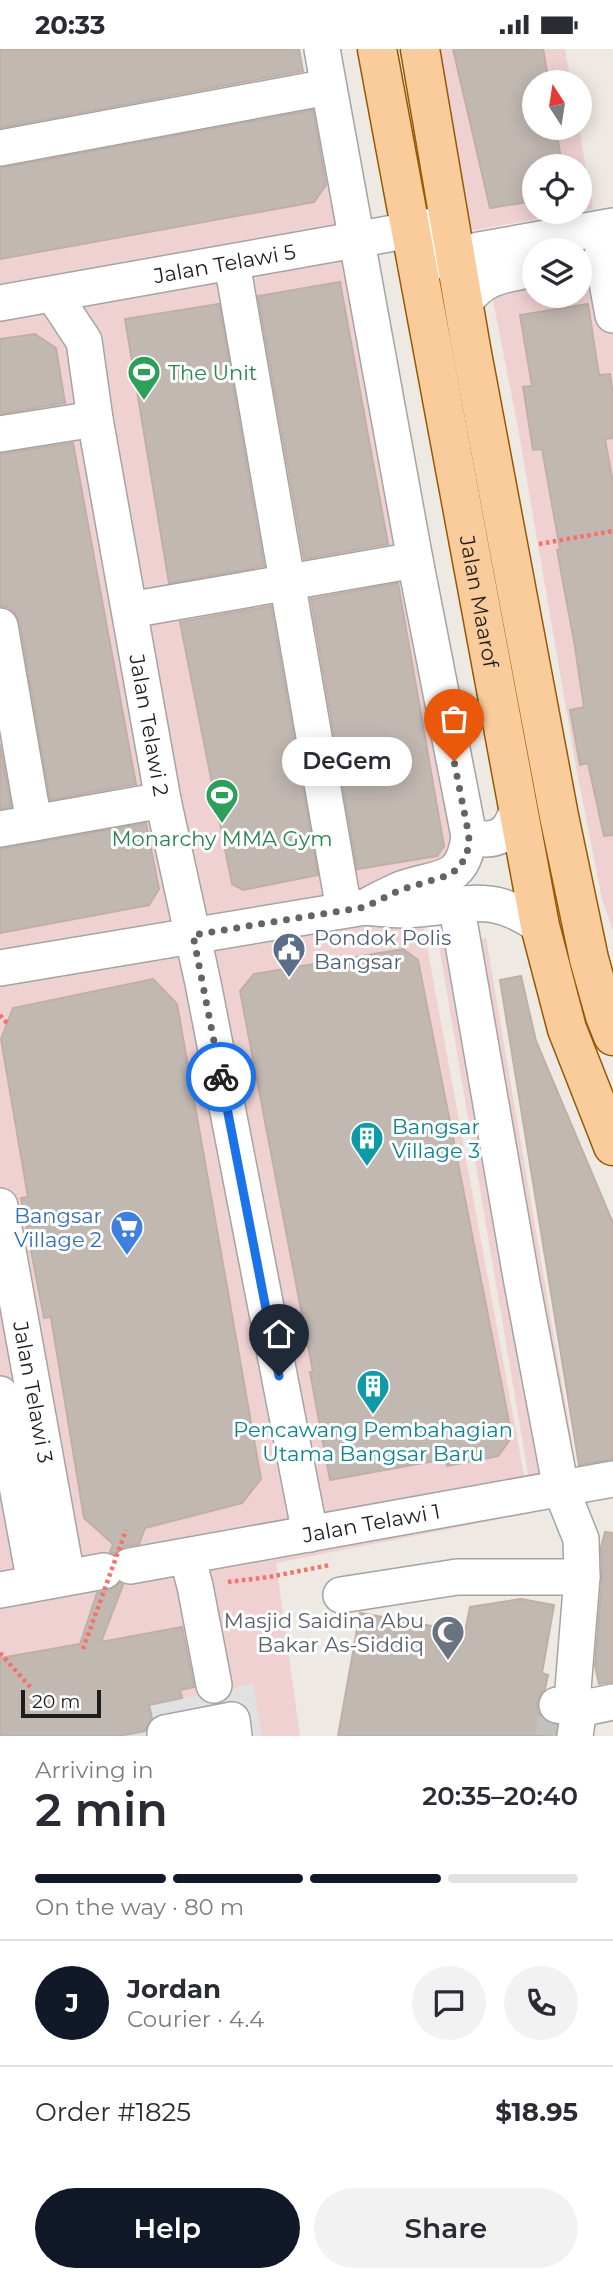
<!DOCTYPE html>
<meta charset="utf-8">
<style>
:root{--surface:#fff;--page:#f2f2f3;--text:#2b2b33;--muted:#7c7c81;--line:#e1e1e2;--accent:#111827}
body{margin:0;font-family:Montserrat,sans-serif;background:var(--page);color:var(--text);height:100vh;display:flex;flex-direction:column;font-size:26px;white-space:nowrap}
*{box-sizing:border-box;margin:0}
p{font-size:23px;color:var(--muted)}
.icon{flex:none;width:38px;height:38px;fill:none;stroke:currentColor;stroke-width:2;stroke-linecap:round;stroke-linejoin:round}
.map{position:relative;height:1687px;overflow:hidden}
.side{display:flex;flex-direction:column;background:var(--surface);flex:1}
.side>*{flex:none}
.needle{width:46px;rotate:348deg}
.controls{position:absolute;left:522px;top:21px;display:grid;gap:14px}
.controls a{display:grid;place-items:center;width:70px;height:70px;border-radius:50%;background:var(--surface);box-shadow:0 4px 18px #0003;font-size:35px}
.scale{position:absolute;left:21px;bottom:18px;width:80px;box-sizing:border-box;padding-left:7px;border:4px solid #1d1d1d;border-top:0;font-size:19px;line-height:24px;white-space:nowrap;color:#1d1d1d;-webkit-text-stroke:5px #fff;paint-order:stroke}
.pin{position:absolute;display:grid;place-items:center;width:60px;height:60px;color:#fff;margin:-72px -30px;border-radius:50% 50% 50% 0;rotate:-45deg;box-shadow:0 0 7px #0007}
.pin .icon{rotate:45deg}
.courier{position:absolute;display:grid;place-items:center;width:70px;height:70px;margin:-35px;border:5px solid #1a73e8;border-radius:50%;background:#fff;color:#222;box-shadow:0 2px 9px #0007}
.bubble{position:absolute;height:49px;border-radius:24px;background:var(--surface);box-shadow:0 4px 18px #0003;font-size:23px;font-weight:600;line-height:49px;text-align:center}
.head em{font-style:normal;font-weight:600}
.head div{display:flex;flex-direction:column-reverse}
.head{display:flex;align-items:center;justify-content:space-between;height:119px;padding:0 35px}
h1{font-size:46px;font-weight:600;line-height:52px}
.bar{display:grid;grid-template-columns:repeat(4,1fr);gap:10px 7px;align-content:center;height:84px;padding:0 35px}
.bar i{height:9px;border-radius:5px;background:var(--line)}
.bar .on{background:var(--accent)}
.bar p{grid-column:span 4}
.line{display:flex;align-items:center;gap:18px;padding:0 35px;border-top:2px solid var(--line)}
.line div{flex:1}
.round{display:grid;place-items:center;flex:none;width:74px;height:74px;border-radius:37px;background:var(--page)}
.button{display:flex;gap:14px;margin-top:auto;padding:14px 35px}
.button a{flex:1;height:80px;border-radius:42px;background:var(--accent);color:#fff;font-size:28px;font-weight:600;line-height:80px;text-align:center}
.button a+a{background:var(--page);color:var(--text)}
.status{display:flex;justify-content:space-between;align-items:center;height:49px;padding:0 35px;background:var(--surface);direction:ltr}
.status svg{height:19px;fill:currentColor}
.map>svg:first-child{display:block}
.commercial{fill:#efd1d2}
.parking{fill:#e1e1e1}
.building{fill:#c2b8b2;stroke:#bfafa5;stroke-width:2}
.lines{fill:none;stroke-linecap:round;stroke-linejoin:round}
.minor-tunnel{stroke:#c4c0bb;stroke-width:35;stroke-dasharray:35 18;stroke-linecap:butt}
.minor-casing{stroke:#a4a4a4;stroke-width:38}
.major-casing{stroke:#935a02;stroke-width:41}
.path{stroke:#f7706a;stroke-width:4.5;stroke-dasharray:3.5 3.5;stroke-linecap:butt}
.minor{stroke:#fff;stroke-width:35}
.major{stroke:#facb9b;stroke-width:38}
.path-bridge{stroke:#f7706a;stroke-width:4.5;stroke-dasharray:3.5 3.5;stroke-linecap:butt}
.done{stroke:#666462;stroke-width:7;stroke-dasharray:0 12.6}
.route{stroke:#1a73e8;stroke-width:9}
.labels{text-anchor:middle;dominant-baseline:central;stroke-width:6;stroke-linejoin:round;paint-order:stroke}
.street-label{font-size:21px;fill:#1d1d1d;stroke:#fff}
.leisure-label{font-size:21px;fill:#27864d;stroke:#fff;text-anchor:start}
.service-label{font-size:21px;fill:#4e5e75;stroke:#fff;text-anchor:start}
.culture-label{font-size:21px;fill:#0d838f;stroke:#fff;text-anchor:start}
.shop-label{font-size:21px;fill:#366cbe;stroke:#fff;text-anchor:end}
.worship-label{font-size:21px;fill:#5b616d;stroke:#fff;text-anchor:end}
</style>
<div class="status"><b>20:33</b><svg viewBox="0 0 49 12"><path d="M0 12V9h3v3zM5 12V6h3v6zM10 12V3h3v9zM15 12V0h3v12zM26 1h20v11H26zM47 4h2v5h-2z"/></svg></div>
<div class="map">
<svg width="613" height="1687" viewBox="0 0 613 1687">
<rect width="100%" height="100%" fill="#eee9e2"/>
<g class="commercial">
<polygon points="436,0 565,0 571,33 534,33 534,79 579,79 593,160 579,163 579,117 534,117 534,163 579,163 468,182"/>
<polygon points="317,27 455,783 422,870 531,1464 276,1514 300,1687 0,1687 0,93"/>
<polygon points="613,214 613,882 602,850 577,723 518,379 491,241 534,229 534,247 579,247 579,221"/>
<polygon points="486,889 578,1429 530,1437 439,897"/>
</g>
<polygon class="parking" points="253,1635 262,1687 127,1687 154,1680 149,1656"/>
<g class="building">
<polygon points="0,0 299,0 303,22 0,79"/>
<polygon points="453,0 543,0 549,33 534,33 534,79 556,79 562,117 534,117 534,152 490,159"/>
<polygon points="313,61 326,136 314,153 0,210 0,119"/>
<polygon points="340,233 388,495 304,510 258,247"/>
<polygon points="219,255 264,517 169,534 125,270"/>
<polygon points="588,255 599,326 610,325 613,346 613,389 605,390 613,434 613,786 604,787 588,714 580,716 570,661 584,658 574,592 557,501 560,500 542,400 533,401 523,338 532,337 520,266"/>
<polygon points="35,285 56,299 65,354 0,365 0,290"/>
<polygon points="73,394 136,735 50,751 20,574 15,564 8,558 0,557 0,405"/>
<polygon points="398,534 444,797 437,807 357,820 311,550"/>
<polygon points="271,557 318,826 243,841 232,835 180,573"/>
<polygon points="0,695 11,758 0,760"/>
<polygon points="146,774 159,840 149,856 0,884 0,800"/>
<polygon points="403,900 418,911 512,1388 498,1407 447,1417 445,1410 330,1431 310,1323 313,1323 240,942 254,925"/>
<polygon points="521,927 536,992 613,1174 613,1410 579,1416 500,931"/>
<polygon points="153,930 177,955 261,1430 242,1454 145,1479 139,1495 126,1497 114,1505 110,1503 113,1495 84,1469 51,1268 44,1269 21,1149 28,1148 1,990 13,959"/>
<polygon points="605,1483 613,1484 613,1633 599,1635 595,1617 602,1529 601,1498"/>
<polygon points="120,1534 123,1536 101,1593 182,1578 194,1638 180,1641 182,1649 149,1656 152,1669 145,1682 118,1687 0,1687 0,1609 80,1595 97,1544 108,1542"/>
<polygon points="521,1550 554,1556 542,1624 548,1626 545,1640 541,1644 537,1653 538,1663 544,1671 556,1676 555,1687 338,1687 360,1564 465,1583 470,1558"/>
</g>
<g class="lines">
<polyline class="minor-tunnel" points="553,1687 555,1668"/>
<defs>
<g id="minor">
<path d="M322,0L415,511L469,787C463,837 437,826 399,841C388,846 376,852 365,858"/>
<polyline points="0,99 328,38"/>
<polyline points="602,206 613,266"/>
<polyline points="232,214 344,861"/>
<polyline points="416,217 479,201 613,177"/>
<path id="s1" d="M53,245L84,292L95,370L163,751L203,934L310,1485"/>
<path id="s2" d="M0,254L439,176"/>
<path d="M464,254C483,227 503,226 534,220"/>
<polyline points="0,385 95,370"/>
<polyline points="130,561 415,511"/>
<polyline points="0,577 34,774"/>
<polyline points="0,780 163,751"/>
<path d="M469,787C495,795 509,787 517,762"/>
<polyline points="456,854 522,1234 561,1440 581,1490 582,1528 573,1640 579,1660 575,1687"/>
<path d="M0,919L365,858C377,859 391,861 403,861C460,860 487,839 540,877"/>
<path id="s3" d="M0,1157L67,1528"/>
<polyline points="0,1345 35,1534"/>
<polyline points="187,1507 195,1537 214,1636"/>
<path id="s4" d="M130,1517L613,1430"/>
<polyline points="0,1541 104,1522"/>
<polyline points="341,1546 457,1528 582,1528"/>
<polyline points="557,1656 579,1660 613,1653"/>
<polyline points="166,1687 165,1684 232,1671 234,1687"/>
</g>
<g id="major">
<path id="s5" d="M377,0L540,877L567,980L613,1097"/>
<polyline points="420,0 471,299 559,767 589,910 605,967 613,987"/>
</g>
</defs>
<use href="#minor" class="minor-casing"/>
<use href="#major" class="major-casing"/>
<g class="path">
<polyline points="539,495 613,482"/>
<polyline points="0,966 7,974"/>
<polyline points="228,1533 269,1528 330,1516"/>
<polyline points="0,1604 31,1639"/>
</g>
<use href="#minor" class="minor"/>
<use href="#major" class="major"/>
<polyline class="path-bridge" points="83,1600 126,1481"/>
</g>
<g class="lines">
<polyline class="done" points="221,1028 193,886 365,858 400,841 446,827 458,820 467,806 469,787 454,712"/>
<polyline class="route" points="221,1028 279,1327"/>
</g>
<defs>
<symbol id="stadium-pin" viewBox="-11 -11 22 30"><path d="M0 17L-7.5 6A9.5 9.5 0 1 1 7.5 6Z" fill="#2e9e5b" stroke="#fff"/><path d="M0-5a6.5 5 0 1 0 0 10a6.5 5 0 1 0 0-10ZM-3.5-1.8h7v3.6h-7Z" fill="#fff"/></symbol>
<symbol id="civic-pin" viewBox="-11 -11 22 30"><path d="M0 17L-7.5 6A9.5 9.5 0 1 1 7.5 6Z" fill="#5c6f8a" stroke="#fff"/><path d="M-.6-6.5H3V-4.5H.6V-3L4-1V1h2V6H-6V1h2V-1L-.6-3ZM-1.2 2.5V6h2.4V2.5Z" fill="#fff"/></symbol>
<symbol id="building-pin" viewBox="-11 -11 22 30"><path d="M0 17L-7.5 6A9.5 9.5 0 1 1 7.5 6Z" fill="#0f9aa8" stroke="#fff"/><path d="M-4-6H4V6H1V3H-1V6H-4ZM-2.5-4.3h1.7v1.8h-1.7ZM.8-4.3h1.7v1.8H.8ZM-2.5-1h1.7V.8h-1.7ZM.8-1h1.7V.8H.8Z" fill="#fff"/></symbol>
<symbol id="supermarket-pin" viewBox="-11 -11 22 30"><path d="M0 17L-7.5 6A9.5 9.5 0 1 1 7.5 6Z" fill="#3f7fe0" stroke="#fff"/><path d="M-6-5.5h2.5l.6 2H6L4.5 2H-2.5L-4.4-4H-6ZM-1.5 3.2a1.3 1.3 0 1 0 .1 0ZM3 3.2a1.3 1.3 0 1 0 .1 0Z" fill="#fff"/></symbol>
<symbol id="mosque-pin" viewBox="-11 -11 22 30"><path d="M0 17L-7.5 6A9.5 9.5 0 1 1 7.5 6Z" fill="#6b7280" stroke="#fff"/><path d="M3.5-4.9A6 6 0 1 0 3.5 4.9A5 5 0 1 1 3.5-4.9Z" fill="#fff"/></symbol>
</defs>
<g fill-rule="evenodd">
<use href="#stadium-pin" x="125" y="304" width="38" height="52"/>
<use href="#stadium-pin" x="203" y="727" width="38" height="52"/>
<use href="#civic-pin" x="270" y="881" width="38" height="52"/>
<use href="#building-pin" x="348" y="1070" width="38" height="52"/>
<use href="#supermarket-pin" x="108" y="1159" width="38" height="52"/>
<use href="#building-pin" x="354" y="1318" width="38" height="52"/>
<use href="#mosque-pin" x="429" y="1564" width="38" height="52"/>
</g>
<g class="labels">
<g class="street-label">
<text stroke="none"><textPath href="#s2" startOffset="228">Jalan Telawi 5</textPath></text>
<text stroke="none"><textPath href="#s5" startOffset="562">Jalan Maarof</textPath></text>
<text stroke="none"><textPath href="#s1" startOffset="446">Jalan Telawi 2</textPath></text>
<text stroke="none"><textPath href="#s3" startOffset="189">Jalan Telawi 3</textPath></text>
<text stroke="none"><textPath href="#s4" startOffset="245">Jalan Telawi 1</textPath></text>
</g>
<g class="leisure-label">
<text x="168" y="323">The Unit</text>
<text x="222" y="789" text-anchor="middle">Monarchy MMA Gym</text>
</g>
<g class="service-label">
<text x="314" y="888">Pondok Polis<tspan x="314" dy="24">Bangsar</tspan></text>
</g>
<g class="culture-label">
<text x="392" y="1077">Bangsar<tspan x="392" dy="24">Village 3</tspan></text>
<text x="373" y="1380" text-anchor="middle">Pencawang Pembahagian<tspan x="373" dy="24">Utama Bangsar Baru</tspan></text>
</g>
<g class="shop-label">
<text x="102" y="1166">Bangsar<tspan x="102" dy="24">Village 2</tspan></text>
</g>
<g class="worship-label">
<text x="424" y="1571">Masjid Saidina Abu<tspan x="424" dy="24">Bakar As-Siddiq</tspan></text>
</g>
</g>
</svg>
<div class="controls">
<a><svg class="needle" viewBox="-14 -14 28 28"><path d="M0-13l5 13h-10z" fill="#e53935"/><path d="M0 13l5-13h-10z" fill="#7c7c81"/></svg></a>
<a><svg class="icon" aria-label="locate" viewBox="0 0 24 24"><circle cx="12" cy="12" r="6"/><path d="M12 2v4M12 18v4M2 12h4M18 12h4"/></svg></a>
<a><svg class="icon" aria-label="layers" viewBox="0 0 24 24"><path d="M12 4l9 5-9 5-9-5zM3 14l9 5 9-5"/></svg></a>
</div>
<div class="scale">20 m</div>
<div class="pin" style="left:454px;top:712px;background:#ea580c"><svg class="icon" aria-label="bag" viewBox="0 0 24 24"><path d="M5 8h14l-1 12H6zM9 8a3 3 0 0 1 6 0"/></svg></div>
<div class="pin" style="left:279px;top:1327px;background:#1f2937"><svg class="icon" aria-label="home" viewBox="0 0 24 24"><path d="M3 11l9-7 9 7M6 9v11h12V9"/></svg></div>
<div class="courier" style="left:221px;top:1028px"><svg class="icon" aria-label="bike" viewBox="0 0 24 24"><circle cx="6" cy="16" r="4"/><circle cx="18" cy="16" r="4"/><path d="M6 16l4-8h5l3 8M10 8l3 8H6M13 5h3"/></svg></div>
<div class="bubble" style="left:282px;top:688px;width:130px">DeGem</div>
</div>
<section class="side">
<div class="head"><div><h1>2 min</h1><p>Arriving in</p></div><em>20:35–20:40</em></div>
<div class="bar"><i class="on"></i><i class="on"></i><i class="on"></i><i></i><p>On the way · 80 m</p></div>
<div class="line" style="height:126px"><b class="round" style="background:var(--accent);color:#fff">J</b><div><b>Jordan</b><p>Courier · 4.4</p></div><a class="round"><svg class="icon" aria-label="chat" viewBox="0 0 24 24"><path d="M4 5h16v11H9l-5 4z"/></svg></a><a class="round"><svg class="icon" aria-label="phone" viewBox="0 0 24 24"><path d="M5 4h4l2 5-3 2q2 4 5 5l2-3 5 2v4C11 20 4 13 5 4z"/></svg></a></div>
<div class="line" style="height:91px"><div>Order #1825</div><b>$18.95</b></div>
<div class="button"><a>Help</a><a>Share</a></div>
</section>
